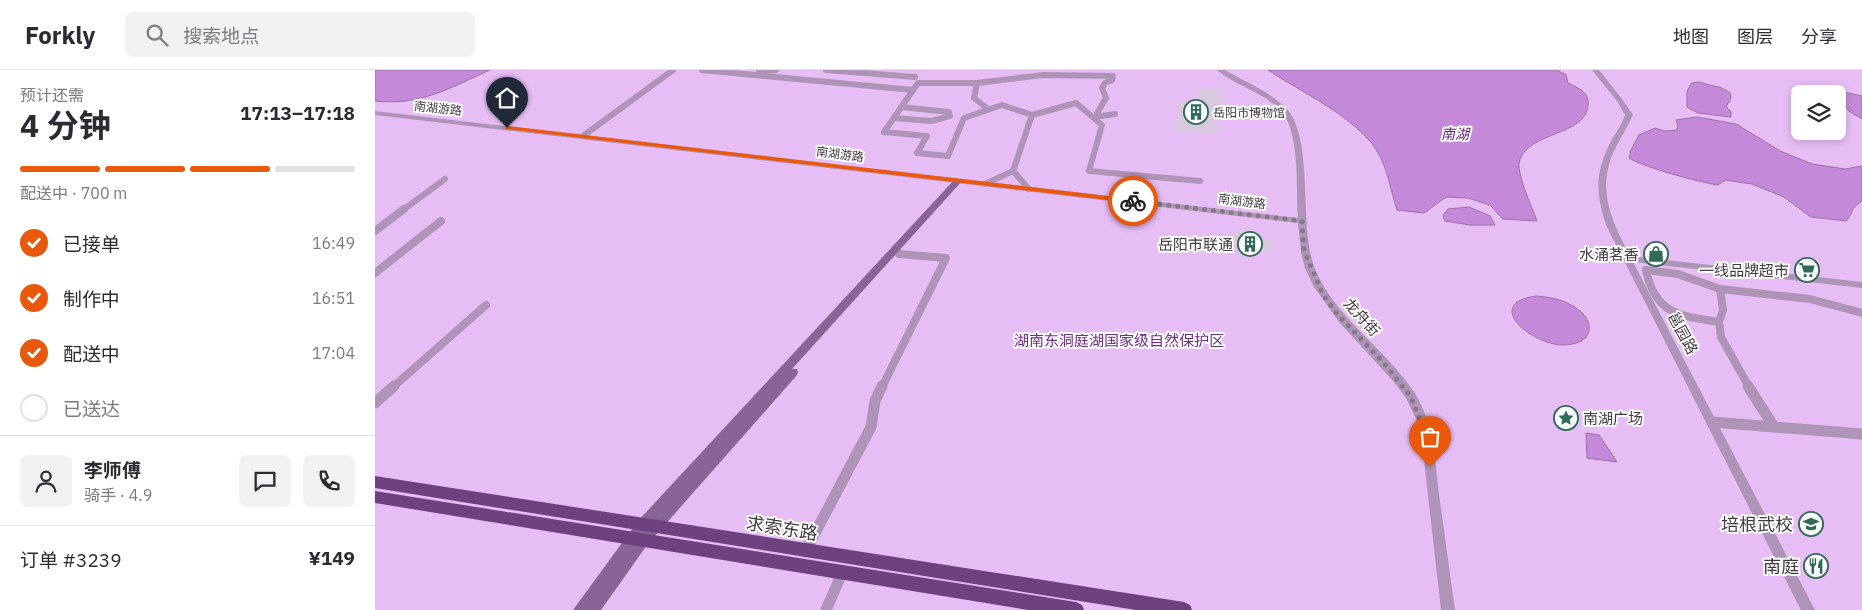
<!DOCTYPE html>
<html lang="zh">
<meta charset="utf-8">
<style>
:root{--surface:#fff;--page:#f2f2f3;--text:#2b2b33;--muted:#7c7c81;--line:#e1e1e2;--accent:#ea580c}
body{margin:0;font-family:"IBM Plex Sans","Noto Sans SC",sans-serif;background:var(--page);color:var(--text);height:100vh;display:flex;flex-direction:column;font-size:19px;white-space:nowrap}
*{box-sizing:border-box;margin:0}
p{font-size:16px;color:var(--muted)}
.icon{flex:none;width:28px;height:28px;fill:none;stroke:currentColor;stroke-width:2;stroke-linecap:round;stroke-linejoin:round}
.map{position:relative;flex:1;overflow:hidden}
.details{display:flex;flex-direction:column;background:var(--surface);width:375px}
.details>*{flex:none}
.fabs{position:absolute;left:1416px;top:15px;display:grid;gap:10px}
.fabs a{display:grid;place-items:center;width:55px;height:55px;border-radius:8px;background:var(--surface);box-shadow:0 2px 8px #0003;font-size:25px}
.pin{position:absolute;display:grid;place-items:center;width:42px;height:42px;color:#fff;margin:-51px -21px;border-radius:50% 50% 50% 0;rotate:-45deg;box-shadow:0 0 5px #0007}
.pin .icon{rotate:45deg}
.courier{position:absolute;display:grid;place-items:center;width:50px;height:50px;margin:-25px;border:4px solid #ea580c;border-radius:50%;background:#fff;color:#222;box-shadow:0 1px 6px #0007}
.head em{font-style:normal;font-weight:700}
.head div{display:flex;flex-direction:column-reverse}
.head{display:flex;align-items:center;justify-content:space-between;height:85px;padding:0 20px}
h1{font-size:32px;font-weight:700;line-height:38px}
.bar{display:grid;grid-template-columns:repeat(4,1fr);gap:8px 5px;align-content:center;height:60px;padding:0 20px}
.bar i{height:6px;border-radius:4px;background:var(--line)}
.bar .current{background:var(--accent)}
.bar p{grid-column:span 4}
.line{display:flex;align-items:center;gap:12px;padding:0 20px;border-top:1px solid var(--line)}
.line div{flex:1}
.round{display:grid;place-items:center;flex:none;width:52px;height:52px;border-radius:8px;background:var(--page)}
ol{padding:0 20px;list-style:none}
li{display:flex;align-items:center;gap:15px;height:55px}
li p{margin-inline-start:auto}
li .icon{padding:5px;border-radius:50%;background:var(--accent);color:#fff;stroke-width:4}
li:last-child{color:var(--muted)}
li i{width:28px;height:28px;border:2px solid var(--line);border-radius:50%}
header{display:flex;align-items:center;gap:30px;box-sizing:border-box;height:70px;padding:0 25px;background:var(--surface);border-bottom:1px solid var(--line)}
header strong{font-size:24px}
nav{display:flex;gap:28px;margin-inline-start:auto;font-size:18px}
.search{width:350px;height:45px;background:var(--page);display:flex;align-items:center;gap:12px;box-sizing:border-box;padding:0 18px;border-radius:8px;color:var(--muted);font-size:19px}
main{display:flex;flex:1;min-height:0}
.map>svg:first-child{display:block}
.green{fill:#e7bdf6;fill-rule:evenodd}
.water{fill:#c489d9;stroke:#9c71ac}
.building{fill:#d8c9de}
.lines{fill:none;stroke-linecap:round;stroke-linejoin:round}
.minor-far2{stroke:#ae94b7;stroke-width:6}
.minor-far1{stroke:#ae94b7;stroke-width:8}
.minor{stroke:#ae94b7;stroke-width:11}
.tertiary{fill:#ae94b7;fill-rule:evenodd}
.secondary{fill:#896497;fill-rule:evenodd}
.primary{fill:#6e417f;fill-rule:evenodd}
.route{fill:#ea580c}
.done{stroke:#827c84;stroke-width:5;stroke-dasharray:0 9}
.labels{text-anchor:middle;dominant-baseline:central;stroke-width:4;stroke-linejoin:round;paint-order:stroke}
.far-street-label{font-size:12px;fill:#403a42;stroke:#fff}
.far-poi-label{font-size:12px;fill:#403a42;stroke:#fff;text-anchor:start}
.far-water-label{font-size:14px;font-style:italic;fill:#661e7d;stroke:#fff}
.poi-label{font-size:15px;fill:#403a42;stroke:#fff;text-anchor:end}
.street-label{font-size:15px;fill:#403a42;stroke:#fff}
.park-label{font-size:15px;fill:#732c8a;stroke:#fff}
.near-poi-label{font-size:18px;fill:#403a42;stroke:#fff;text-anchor:end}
.near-street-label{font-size:18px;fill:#403a42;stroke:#fff}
</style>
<header>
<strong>Forkly</strong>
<div class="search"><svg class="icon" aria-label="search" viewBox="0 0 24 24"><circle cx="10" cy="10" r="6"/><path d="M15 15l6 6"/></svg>搜索地点</div>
<nav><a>地图</a><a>图层</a><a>分享</a></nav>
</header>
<main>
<section class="details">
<div class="head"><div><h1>4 分钟</h1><p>预计还需</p></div><em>17:13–17:18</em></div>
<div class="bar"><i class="current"></i><i class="current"></i><i class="current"></i><i></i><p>配送中 · 700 m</p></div>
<ol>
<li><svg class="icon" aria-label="check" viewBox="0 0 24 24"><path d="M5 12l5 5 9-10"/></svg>已接单<p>16:49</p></li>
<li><svg class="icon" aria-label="check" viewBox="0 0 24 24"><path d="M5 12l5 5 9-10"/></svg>制作中<p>16:51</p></li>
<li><svg class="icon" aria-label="check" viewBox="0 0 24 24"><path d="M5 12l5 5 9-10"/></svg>配送中<p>17:04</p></li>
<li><i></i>已送达</li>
</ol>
<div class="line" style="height:90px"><a class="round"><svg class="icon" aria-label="person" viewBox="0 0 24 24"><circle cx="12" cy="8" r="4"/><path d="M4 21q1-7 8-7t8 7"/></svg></a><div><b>李师傅</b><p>骑手 · 4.9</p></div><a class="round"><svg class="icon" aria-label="chat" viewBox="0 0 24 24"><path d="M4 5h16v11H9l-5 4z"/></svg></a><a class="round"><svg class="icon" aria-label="phone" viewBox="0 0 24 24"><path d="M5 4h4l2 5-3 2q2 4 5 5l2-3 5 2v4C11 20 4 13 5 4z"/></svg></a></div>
<div class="line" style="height:65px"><div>订单 #3239</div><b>¥149</b></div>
</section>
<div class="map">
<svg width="1487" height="540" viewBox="0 0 1487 540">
<rect width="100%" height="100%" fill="#fcf6fe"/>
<path class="green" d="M0,0H1487V540H0ZM1425,24H1462V61H1425Z"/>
<g class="water">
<path d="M0,0H115C74,18 46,36 0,31Z"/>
<path d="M893,0H1182L1191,5L1193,13C1203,18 1215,22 1213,36C1210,65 1155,62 1145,89C1140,102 1157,137 1162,151L1128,149L1115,135L1093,128L1071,127L1049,143L1022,140C1016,121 1012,96 1001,79C980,47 925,21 893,0Z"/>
<polygon points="1323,12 1347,18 1355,23 1356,28 1351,37 1356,42 1356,47 1323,43 1312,37 1312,21 1317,13"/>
<polygon points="1468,22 1487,26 1487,49 1474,41 1462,24 1457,24"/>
<path d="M1322,47L1361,54L1405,81L1437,94L1470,99L1487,96V131L1478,138L1476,144L1471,151L1436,147L1409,127L1377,114L1350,110L1343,115C1324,112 1271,98 1254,88L1256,80L1264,65L1280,58L1289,61L1302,60L1303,56L1301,50Z"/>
<polygon points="1094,137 1115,146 1120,155 1095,155 1070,151 1068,146 1073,139"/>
<path d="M1161,226C1174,227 1186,229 1198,236C1224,252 1218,275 1187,275C1157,274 1107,234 1161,226Z"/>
<polygon points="1211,363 1224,365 1242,392 1212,388"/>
</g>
<g class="building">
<polygon points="823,18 849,19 847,36 840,35 840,54 845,54 845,64 797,61 798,54 801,54 803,31 822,31"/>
<polygon points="869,159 885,163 885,169 899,170 898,182 850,177 852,164 857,164"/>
</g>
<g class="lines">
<g class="minor-far2">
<polyline points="327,0 538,20"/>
<polyline points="451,0 540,7"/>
<polyline points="384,2 401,0"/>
<polyline points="602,13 599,28 613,39"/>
<polyline points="657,45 627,35 589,48 573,86 542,83 552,66 509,62 543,13 602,13 668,5 738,6 737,10 730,13 727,18 731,28 720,47"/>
<polyline points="720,47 740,44"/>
<polyline points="519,48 556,51 575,46 574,42 526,37"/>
<polyline points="208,66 298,0"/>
<polyline points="638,101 657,45 701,33 727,55 714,101 825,111"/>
<polyline points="610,114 638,101 654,119"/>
<polyline points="28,140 70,109"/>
</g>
<g class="minor-far1">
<polyline points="0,161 29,139"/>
<polyline points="0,203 66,151"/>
<path d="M1344,252C1304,246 1280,244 1271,200L1303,204L1345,219"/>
<polyline points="18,317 111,235"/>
<polyline points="507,317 571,188 524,184"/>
<polyline points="1374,317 1346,267 1344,252 1348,240 1345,219 1435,229 1487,243"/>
</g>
<g class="minor">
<polyline points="1373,316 1399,357"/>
<polyline points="0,333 19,316"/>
<polyline points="1337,352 1487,364"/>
<polyline points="430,482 496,357 500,331 507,316"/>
<polyline points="451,540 467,503"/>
</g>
<g class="tertiary">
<path d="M842,0H850C870,12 894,21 911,38C940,69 923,157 940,199C961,249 1010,278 1039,322C1060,354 1060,395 1065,431C1070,468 1075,504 1080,540H1066L1049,390L1041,349L1031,328L1019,312L964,252L939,217L930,198L926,182L923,153L0,45V41L923,148C921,119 924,79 913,52C908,42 900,35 892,29C876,19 856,12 842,0Z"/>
<path d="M1217,0H1224L1247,29L1258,45C1252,58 1244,70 1238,83C1222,122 1237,151 1255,186L1487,212V218L1258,192L1440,540H1426L1231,155C1220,120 1220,102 1237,69C1242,61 1247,54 1250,45L1242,31Z"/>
</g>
<polygon class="secondary" points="580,109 583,109 587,111 417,299 422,299 423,302 422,305 272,475 226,540 198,540 263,451"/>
<g class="primary">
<polygon points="0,406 809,532 815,535 817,540 761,540 0,418"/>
<polygon points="0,421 701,532 707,535 709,540 653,540 0,433"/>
</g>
</g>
<polygon class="route" points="132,56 758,129 762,131 758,133 130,59"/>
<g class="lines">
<polyline class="done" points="758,131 927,151 929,180 948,225 963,245 1007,291 1036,327 1051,366 1055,397"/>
</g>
<defs>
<symbol id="building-ring" viewBox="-11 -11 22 22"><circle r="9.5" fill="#fff" stroke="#306b55" stroke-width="1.5"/><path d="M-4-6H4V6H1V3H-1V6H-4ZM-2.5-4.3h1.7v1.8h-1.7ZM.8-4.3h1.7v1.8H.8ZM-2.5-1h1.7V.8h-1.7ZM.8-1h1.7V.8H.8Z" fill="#306b55"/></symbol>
<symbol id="shop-ring" viewBox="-11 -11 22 22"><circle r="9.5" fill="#fff" stroke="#306b55" stroke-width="1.5"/><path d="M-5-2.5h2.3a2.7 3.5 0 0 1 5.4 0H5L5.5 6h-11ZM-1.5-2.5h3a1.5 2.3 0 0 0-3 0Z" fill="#306b55"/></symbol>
<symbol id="supermarket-ring" viewBox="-11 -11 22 22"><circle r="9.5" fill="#fff" stroke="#306b55" stroke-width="1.5"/><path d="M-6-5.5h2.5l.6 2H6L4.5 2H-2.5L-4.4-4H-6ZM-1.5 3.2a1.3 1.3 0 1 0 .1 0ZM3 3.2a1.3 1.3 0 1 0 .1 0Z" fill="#306b55"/></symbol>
<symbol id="sight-ring" viewBox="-11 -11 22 22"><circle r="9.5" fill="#fff" stroke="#306b55" stroke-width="1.5"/><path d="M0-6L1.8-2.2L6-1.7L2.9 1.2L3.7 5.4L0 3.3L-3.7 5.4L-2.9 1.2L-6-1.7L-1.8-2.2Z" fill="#306b55"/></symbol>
<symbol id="school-ring" viewBox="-11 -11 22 22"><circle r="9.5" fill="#fff" stroke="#306b55" stroke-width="1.5"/><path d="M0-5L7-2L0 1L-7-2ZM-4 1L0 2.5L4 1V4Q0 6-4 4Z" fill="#306b55"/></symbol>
<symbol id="restaurant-ring" viewBox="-11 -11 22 22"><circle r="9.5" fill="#fff" stroke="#306b55" stroke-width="1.5"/><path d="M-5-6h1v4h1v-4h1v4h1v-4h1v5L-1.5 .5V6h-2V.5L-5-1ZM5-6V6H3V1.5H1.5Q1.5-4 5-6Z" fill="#306b55"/></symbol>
</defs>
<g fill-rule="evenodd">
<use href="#building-ring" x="807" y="28" width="28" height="28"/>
<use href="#building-ring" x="861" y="160" width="28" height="28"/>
<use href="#shop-ring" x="1267" y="170" width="28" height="28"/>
<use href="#supermarket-ring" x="1418" y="186" width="28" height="28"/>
<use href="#sight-ring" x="1177" y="334" width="28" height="28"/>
<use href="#school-ring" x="1422" y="440" width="28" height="28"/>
<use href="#restaurant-ring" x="1427" y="482" width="28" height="28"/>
</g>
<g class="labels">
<g class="far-street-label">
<text transform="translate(63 38) rotate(6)">南湖游路</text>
<text transform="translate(465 84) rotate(7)">南湖游路</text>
<text transform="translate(867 131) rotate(7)">南湖游路</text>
</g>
<g class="far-poi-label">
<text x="838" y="42">岳阳市博物馆</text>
</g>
<g class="far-water-label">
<text x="1080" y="64">南湖</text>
</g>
<g class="poi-label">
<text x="858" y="174">岳阳市联通</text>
<text x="1264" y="184">水涌茗香</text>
<text x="1414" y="200">一线品牌超市</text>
<text x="1208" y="348" text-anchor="start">南湖广场</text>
</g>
<g class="street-label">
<text transform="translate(987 247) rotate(48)">龙舟街</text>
<text transform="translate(1308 263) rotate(62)">邕园路</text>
</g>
<g class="park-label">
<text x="744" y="270">湖南东洞庭湖国家级自然保护区</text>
</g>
<g class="near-poi-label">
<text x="1418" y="454">培根武校</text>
<text x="1424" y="496">南庭</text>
</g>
<g class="near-street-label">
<text transform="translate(407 458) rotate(9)">求索东路</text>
</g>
</g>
</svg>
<div class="fabs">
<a><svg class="icon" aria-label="layers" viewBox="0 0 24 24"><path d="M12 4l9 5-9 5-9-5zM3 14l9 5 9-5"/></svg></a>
</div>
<div class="pin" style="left:1055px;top:397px;background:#ea580c"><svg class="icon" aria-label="bag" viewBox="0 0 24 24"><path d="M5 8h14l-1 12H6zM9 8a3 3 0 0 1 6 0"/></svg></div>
<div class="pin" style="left:132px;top:58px;background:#1f2937"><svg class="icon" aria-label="home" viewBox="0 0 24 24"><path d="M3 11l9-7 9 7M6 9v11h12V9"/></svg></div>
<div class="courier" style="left:758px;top:131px"><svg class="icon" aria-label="bike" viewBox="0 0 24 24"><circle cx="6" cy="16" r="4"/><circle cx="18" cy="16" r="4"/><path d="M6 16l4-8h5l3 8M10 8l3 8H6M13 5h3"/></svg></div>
</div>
</main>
